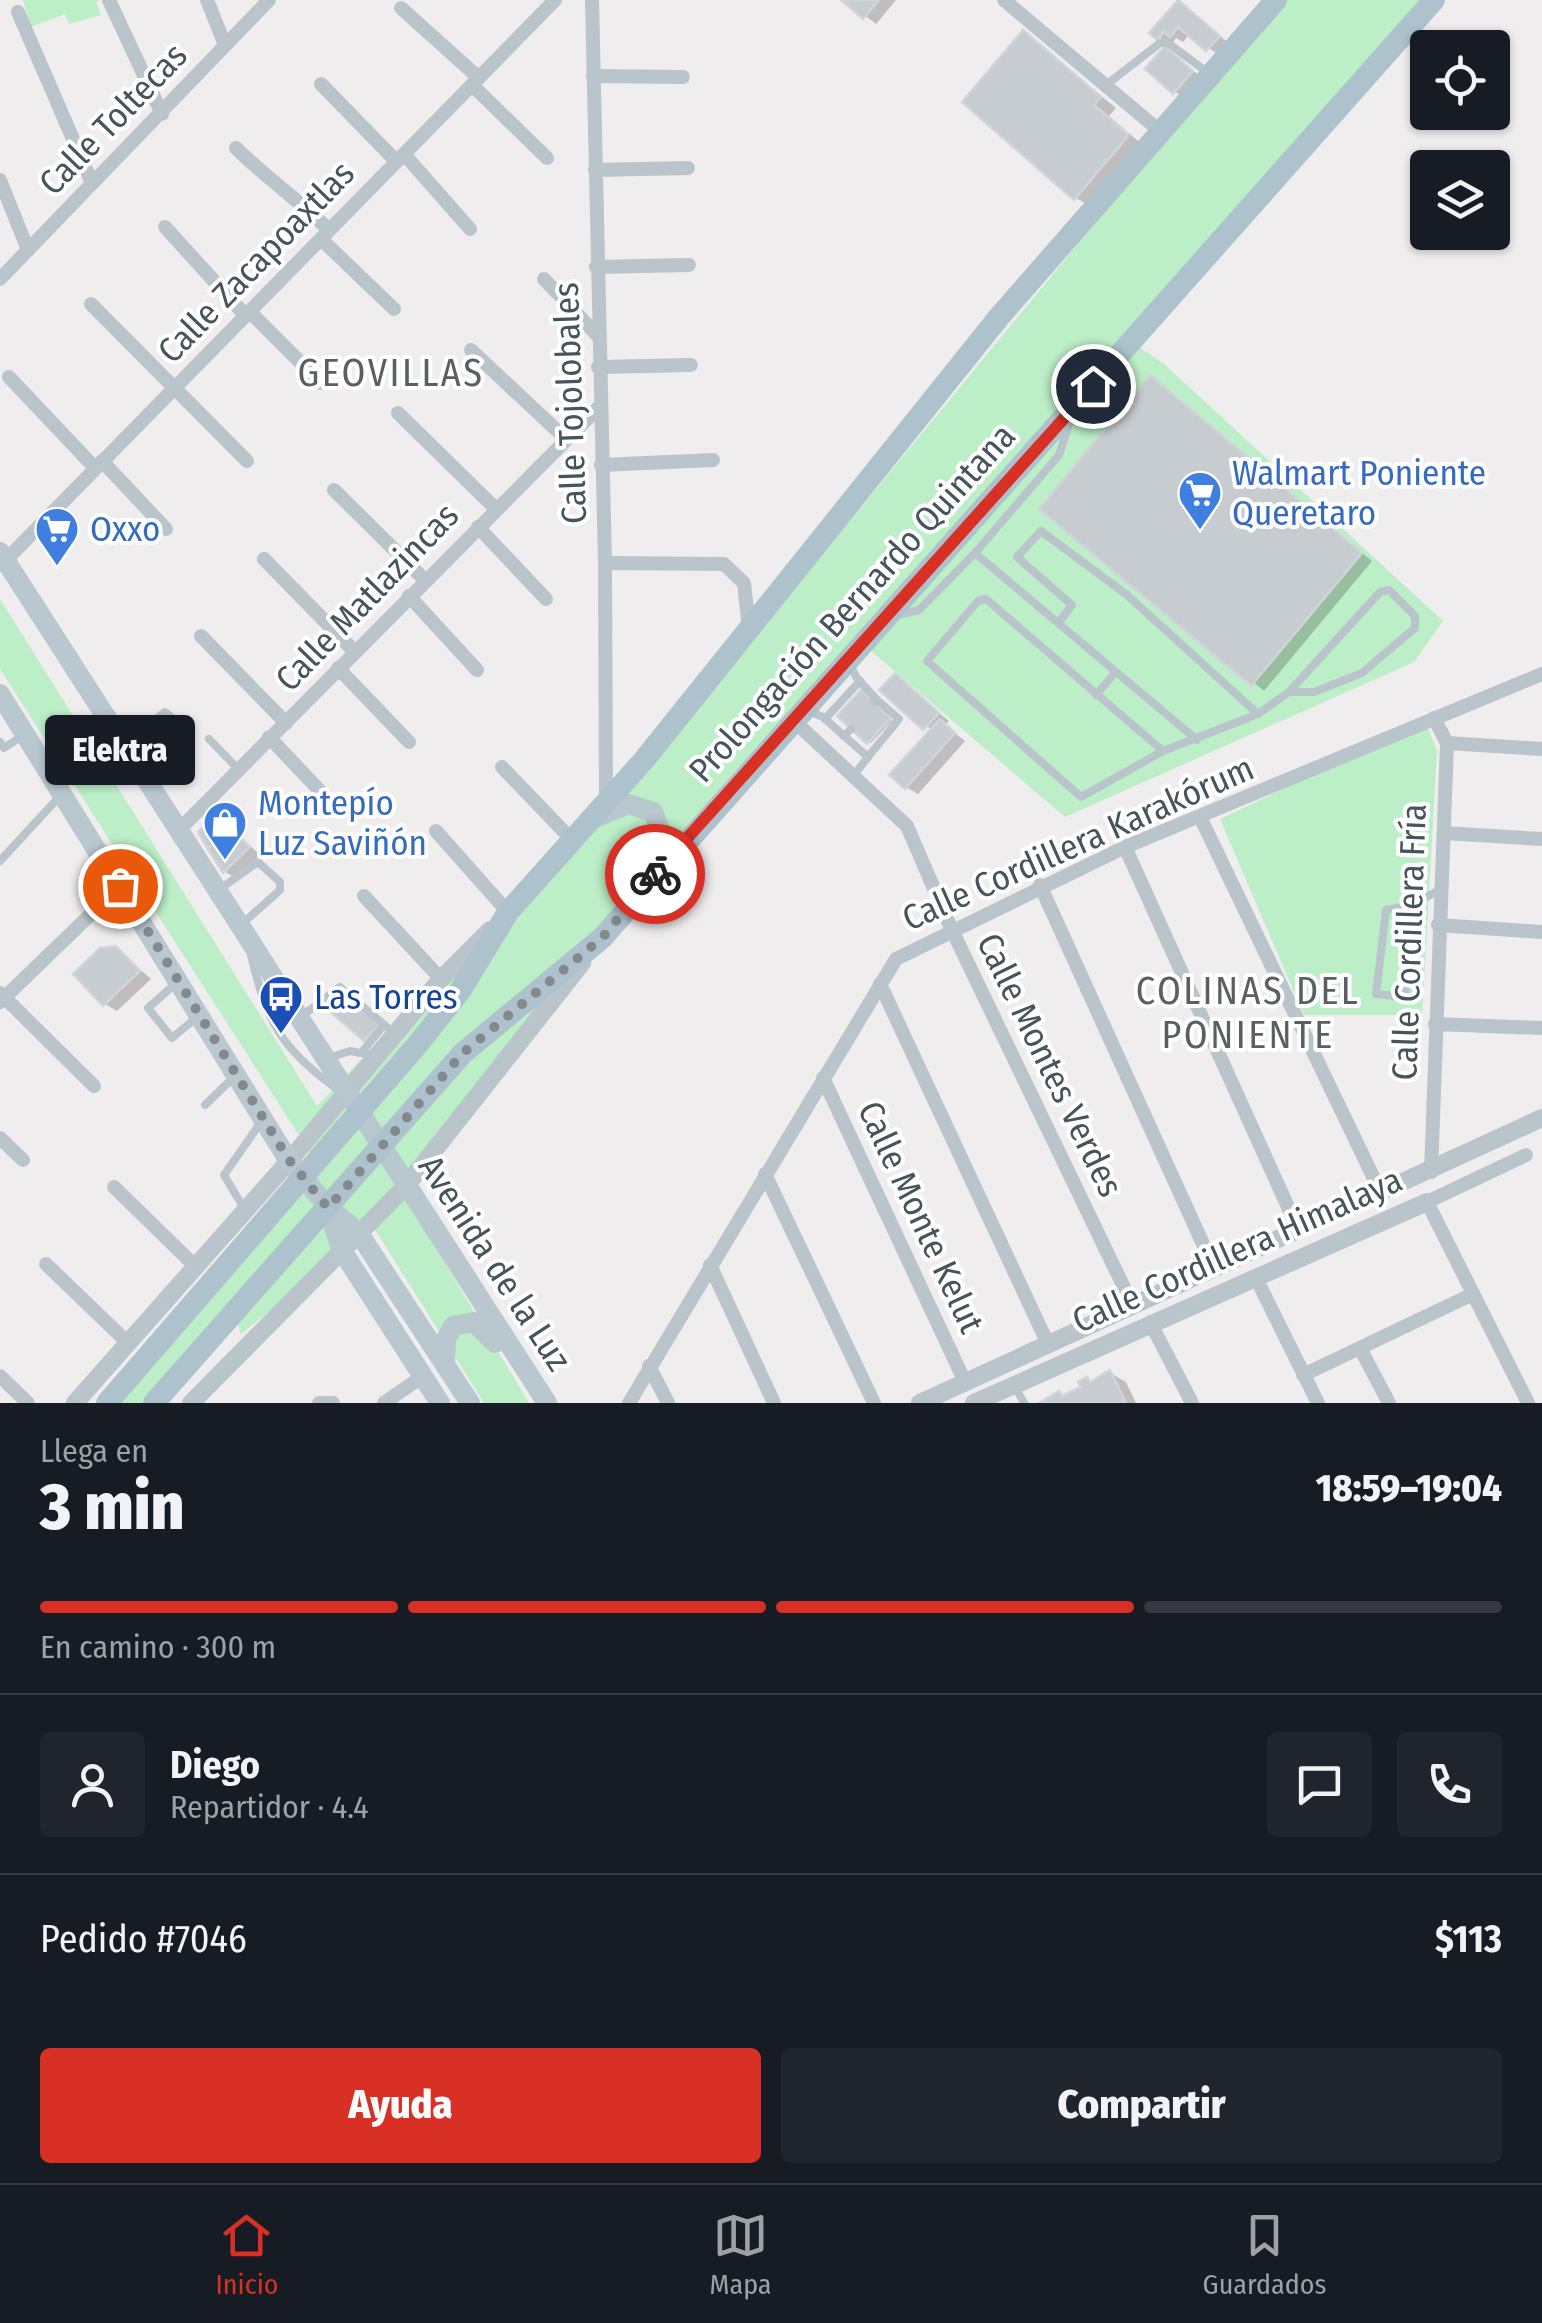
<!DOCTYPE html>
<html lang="es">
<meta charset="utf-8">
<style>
:root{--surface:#171b24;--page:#20242c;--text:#f1f3f6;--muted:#9ea1a6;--line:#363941;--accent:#d93025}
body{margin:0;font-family:"Fira Sans Condensed",sans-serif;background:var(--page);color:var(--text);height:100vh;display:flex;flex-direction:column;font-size:38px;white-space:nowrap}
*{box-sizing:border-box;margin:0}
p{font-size:32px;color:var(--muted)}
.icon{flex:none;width:55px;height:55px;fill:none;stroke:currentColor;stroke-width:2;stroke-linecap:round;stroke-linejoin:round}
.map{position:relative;height:1403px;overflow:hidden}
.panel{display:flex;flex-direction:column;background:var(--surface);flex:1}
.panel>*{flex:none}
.tools{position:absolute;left:1410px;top:30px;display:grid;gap:20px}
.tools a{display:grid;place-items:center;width:100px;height:100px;border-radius:10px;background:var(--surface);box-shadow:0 2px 8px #0004;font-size:50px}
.pin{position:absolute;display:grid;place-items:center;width:85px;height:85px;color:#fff;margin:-42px;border:5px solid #fff;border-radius:50%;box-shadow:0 2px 10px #0007}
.courier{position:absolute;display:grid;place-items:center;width:100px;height:100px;margin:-50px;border:8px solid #d93025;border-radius:50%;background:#fff;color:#222;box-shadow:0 2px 12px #0007}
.bubble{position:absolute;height:70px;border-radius:10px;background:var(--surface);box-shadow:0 2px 8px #0004;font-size:32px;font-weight:800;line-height:70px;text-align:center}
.summary em{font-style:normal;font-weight:800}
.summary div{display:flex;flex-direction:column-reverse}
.summary{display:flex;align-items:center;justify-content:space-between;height:170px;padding:0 40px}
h1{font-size:65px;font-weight:800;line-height:75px}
.bar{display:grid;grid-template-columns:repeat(4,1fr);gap:15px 10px;align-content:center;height:120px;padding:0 40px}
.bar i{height:12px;border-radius:8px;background:var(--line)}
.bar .selected{background:var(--accent)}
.bar p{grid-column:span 4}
.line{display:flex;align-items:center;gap:25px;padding:0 40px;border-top:2px solid var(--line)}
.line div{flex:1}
.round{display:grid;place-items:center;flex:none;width:105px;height:105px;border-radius:10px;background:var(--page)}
.primary-button{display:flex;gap:20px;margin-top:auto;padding:20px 40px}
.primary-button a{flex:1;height:115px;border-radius:10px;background:var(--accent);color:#fff;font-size:40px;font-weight:800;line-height:115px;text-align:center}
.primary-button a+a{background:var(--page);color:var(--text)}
.tab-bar{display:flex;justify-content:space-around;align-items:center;height:140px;border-top:2px solid var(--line);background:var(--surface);font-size:28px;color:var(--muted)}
.tab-bar a{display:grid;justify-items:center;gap:5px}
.tab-bar .selected{color:var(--accent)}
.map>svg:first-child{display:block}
.green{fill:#bceec7}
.shadow{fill:#0003}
.building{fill:#c7ccd0;stroke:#d1d5d9;stroke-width:2.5}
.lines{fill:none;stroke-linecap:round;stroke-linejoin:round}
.service{stroke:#b9c5cb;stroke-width:8}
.minor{stroke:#b9c5cb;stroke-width:14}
.tertiary{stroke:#b9c5cb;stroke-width:18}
.secondary{stroke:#b9c7cf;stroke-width:20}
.primary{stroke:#adc2cc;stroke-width:22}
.done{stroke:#828a8e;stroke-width:10;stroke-dasharray:0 18}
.route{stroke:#d93025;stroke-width:12}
.labels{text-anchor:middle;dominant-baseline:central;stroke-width:8;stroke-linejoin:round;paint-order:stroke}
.street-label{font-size:35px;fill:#46545b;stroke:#fff}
.shop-label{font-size:35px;fill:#366cbe;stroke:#fff;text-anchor:start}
.transit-label{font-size:35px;fill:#164399;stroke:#fff;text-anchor:start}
.neighbourhood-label{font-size:38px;letter-spacing:2.5px;fill:#5a5f62;stroke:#fff}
</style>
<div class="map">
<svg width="1542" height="1403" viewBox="0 0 1542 1403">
<rect width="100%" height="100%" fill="#f0edee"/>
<g class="green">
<polygon points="23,0 101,0 96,2 101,15 69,24 65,14 31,27"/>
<polygon points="1287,0 1424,0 1127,339 1164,364 1443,621 1414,662 1065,817 856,638 725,782 405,1197 529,1403 484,1403 374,1228 241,1334 236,1318 147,1403 114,1403 318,1165 0,669 0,599 317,1106 712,688 1162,142"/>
<polygon points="1425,722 1437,750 1422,1015 1304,1015 1220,819"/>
</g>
<g class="shadow">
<polygon points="845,0 896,0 876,24"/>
<polygon points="1178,2 1230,44 1220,56 1190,34 1183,42 1176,38 1171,45 1152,32"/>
<polygon points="1024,33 1116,108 1109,116 1144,146 1092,207 1076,198"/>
<polygon points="1165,49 1204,79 1187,98 1175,92"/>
<polygon points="1162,385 1372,561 1264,691 1043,508"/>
<polygon points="895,676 949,721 945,725 965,741 918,794 906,787 932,732"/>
<polygon points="864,695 892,721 871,743 868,742"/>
<polygon points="218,816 260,855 236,878 225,872 201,833"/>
<polygon points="116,948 151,979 117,1011 105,1004"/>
<polygon points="1110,1373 1126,1382 1136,1403 1044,1403 1084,1389 1087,1380 1092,1383"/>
</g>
<g class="building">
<polygon points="841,0 879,0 863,19"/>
<polygon points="1178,0 1220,36 1206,51 1178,27 1170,37 1164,32 1157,40 1149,33"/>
<polygon points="1023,30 1101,97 1094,105 1129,135 1074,200 962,102"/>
<polygon points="1165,46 1193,71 1173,94 1145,69"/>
<polygon points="1150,375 1362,553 1251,686 1039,509"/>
<polygon points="895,673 939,713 923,730 879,690"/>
<polygon points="861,690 891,718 867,744 837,716"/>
<polygon points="940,719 955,733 905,789 889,775"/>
<polygon points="218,813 230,826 208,849 198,832"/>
<polygon points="230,826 250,847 223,873 208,849"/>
<polygon points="116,946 140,971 103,1006 73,974 100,948"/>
<polygon points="341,991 379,1025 364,1041 326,1008"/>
<polygon points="1110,1370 1126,1403 1039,1403 1059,1391 1062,1396 1081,1387 1078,1382 1087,1377 1090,1382"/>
</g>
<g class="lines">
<g class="service">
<polyline points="1106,85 1160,43 1168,43 1207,72"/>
<polyline points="975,553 1197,740"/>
<polyline points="898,615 919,610 975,553 1059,455 1070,421"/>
<polyline points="1059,622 1072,605 1017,557 1041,531 1127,595 1258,714"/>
<polyline points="849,662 856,677 876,699 874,702"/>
<polyline points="1096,695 1115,673"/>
<polyline points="809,711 823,717 844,736 851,729"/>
<polyline points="825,719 860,681"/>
<polyline points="844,736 868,757 854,775"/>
<polyline points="209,739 238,769"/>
<polyline points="0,742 4,748 22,736"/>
<polyline points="126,742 165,712 185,728"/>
<polyline points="1163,751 986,599 978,601 927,661 1081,797 1163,751 1258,714 1289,692 1314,692 1362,673 1415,628 1415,616 1389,590 1380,592 1289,692"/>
<polyline points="868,757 899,719 876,699"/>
<polyline points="0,861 60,796"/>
<polyline points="220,889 258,862 280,882 280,890 242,924"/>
<polyline points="1412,905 1405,997 1376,994 1386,910 1412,905 1441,889"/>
<path d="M251,955C267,1022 280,1048 337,1089"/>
<polyline points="175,984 148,1008 172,1038 196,1018"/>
<polyline points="302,1016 340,987 395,1034"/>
<polyline points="362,1052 384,1025"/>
<polyline points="328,1058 350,1051 377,1056"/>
<polyline points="205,1105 234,1077"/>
<polyline points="245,1210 224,1175 261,1122"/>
<polyline points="1014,1385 1024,1403"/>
</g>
<g class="minor">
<polyline points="109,0 162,114"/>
<polyline points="207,0 225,45"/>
<polyline points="592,0 605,563 606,803"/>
<polyline points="1004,0 1161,132"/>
<polyline points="401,8 479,78"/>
<polyline points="18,12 92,183"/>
<polyline points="593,76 683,77"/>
<polyline points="321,84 396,161"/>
<polyline points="472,85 547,158"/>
<path d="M236,148C266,178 299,200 329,230"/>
<polyline points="404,154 470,229"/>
<polyline points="595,170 688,168"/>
<polyline points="0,180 28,250"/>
<polyline points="165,227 245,315"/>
<polyline points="321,239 394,309"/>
<polyline points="596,267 689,265"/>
<polyline points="0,279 269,0"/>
<polyline points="544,279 598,336"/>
<polyline points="91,304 247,461"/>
<polyline points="250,312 321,383"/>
<polyline points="471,350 566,439"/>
<polyline points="598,367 691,365"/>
<polyline points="9,377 95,468"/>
<polyline points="398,413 496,509"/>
<polyline points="102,461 166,529"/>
<polyline points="601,465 713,460"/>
<polyline points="334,490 425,580"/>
<polyline points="478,527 546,599"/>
<polyline points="264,559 355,652"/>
<polyline points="605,563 724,564 744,583 749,629"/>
<polyline points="1,565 555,0"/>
<polyline points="409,596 477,670"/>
<polyline points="201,636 286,723"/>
<polyline points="338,668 409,742"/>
<polyline points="794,721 907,826 951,928 1132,1304"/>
<polyline points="269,737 338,810"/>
<polyline points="1447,743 1542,749"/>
<polyline points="502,767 573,841"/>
<polyline points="1201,819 1381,1193"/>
<polyline points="178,831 601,405"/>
<polyline points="436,831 508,912"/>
<polyline points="1444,833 1542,839"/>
<polyline points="1125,847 1298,1229"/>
<polyline points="1040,885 1213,1266"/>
<polyline points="364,896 441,979"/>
<polyline points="1438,925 1542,932"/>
<polyline points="880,984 1048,1344"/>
<polyline points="0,993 94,1086"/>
<polyline points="0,1002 120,886"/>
<polyline points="1435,1024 1542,1028"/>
<polyline points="823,1078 965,1382"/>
<polyline points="0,1138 23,1160"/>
<polyline points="1526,1155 1427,1202 1528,1403"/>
<polyline points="1431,1172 1447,743 1434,718"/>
<polyline points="765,1174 874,1403"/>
<polyline points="114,1187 195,1266"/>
<polyline points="46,1264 128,1343"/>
<polyline points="710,1265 774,1403"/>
<polyline points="1256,1278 1318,1403"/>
<polyline points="1150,1322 1192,1403"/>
<polyline points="1361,1350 1389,1403"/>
<polyline points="649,1366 668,1403"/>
<polyline points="1303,1375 1473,1294"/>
<polyline points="0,1376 28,1403"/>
<polyline points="319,1403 333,1403"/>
<polyline points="384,1403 423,1376"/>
<polyline points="629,1403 896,959 1125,847 1542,674"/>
</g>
<g class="tertiary">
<polyline points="75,1403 289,1161 441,979 490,930"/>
<polyline points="191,1403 406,1186 582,963"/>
<polyline points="920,1403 1542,1118"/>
<polyline points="974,1403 1427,1202"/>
</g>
<g class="secondary">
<polyline points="0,552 547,1403"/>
<polyline points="0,694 289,1161 329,1208 358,1232 470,1403"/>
<path d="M593,819L628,804L653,812C666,839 664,852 649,877"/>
<polyline points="329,1210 341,1249 440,1403"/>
<polyline points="445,1363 446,1339 453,1326 474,1322 495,1343"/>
</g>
<g class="primary">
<polyline points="107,1403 418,1044 460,991 508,912 644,760 999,317 1276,0"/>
<polyline points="154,1403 463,1053 602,938 1434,0"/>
</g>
</g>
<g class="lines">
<polyline class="done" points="120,886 289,1160 328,1208 463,1053 602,938 655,874"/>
<polyline class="route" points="655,874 1093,386"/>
</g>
<defs>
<symbol id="supermarket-pin" viewBox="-11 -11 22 30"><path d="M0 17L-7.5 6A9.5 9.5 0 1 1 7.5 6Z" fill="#3f7fe0" stroke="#fff"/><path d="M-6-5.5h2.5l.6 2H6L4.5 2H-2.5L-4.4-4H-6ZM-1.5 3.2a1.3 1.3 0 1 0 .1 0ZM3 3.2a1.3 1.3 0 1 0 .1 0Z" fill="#fff"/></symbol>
<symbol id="shop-pin" viewBox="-11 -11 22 30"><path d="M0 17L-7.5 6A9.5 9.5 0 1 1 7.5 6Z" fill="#3f7fe0" stroke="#fff"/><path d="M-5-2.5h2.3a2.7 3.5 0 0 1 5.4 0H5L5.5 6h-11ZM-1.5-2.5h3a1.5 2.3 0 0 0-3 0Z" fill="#fff"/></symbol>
<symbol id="bus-pin" viewBox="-11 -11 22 30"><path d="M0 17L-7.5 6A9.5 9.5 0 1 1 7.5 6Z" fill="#1a4fb4" stroke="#fff"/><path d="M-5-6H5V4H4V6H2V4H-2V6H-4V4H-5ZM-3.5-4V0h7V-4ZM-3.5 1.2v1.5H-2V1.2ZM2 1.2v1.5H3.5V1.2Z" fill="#fff"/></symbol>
</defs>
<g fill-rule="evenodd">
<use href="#supermarket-pin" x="1175" y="468" width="50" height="68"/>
<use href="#supermarket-pin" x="32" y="504" width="50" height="68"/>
<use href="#shop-pin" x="200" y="798" width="50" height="68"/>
<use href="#bus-pin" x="256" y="972" width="50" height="68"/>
</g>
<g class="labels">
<g class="street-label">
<text transform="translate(113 119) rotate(-46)">Calle Toltecas</text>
<text transform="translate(256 262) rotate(-46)">Calle Zacapoaxtlas</text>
<text transform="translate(570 403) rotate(-92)">Calle Tojolobales</text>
<text transform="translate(367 597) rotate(-46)">Calle Matlazincas</text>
<text transform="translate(852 603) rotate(-48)">Prolongación Bernardo Quintana</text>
<text transform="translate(1078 843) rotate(-24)">Calle Cordillera Karakórum</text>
<text transform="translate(1409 942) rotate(-88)">Calle Cordillera Fría</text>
<text transform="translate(1050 1065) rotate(64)">Calle Montes Verdes</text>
<text transform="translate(921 1217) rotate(65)">Calle Monte Kelut</text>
<text transform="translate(1237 1250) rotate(-24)">Calle Cordillera Himalaya</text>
<text transform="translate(495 1263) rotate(57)">Avenida de la Luz</text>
</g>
<g class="shop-label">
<text x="1232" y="473">Walmart Poniente<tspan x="1232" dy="40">Queretaro</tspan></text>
<text x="90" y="529">Oxxo</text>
<text x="258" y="803">Montepío<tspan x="258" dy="40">Luz Saviñón</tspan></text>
</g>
<g class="transit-label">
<text x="314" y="997">Las Torres</text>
</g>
<g class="neighbourhood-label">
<text x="391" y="373">GEOVILLAS</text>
<text x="1248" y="991">COLINAS DEL<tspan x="1248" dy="44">PONIENTE</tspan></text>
</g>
</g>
</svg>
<div class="tools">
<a><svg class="icon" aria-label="locate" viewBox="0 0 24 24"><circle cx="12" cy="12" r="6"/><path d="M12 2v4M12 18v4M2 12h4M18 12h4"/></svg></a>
<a><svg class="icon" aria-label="layers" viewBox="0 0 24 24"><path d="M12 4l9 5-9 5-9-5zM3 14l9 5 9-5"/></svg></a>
</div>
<div class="pin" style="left:120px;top:886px;background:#ea580c"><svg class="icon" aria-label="bag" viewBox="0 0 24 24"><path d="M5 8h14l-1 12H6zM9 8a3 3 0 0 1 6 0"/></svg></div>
<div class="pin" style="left:1093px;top:386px;background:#1f2937"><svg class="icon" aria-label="home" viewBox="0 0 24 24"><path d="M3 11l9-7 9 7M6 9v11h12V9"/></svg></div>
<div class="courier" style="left:655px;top:874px"><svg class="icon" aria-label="bike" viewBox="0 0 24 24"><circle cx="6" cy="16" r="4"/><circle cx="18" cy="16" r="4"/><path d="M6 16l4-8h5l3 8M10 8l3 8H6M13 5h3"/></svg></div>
<div class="bubble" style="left:45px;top:715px;width:150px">Elektra</div>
</div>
<section class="panel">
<div class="summary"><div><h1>3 min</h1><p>Llega en</p></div><em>18:59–19:04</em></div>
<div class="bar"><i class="selected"></i><i class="selected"></i><i class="selected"></i><i></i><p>En camino · 300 m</p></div>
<div class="line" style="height:180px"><a class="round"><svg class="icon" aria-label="person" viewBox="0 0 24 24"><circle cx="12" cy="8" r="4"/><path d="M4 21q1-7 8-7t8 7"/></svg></a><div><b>Diego</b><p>Repartidor · 4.4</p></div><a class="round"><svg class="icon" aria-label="chat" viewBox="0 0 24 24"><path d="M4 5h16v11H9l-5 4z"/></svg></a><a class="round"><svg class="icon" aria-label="phone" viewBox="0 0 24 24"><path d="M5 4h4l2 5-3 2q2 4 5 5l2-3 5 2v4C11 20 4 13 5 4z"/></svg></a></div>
<div class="line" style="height:130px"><div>Pedido #7046</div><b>$113</b></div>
<div class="primary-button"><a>Ayuda</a><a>Compartir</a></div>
</section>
<nav class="tab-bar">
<a class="selected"><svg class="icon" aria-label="home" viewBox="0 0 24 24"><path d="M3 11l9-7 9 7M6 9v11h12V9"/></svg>Inicio</a>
<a><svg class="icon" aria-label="map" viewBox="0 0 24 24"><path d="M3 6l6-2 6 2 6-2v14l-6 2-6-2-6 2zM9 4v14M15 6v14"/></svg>Mapa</a>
<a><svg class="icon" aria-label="saved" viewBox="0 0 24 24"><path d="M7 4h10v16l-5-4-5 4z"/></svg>Guardados</a>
</nav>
